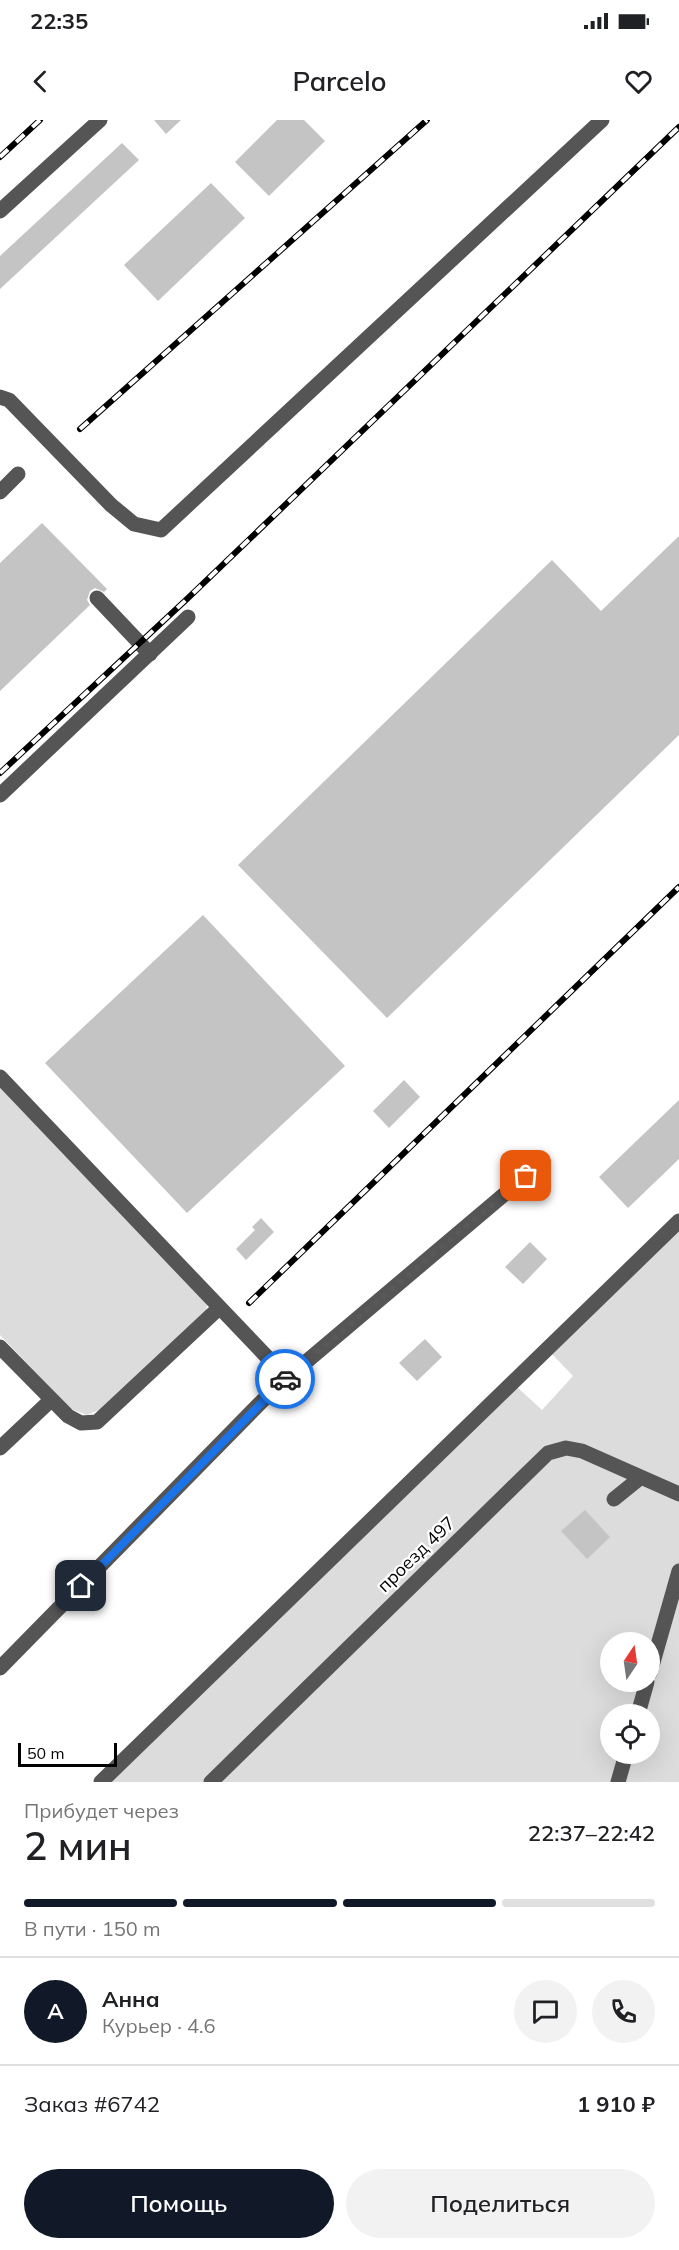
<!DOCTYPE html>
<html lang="ru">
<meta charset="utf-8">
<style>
:root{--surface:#fff;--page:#f2f2f2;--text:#202124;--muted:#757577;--line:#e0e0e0;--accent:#111827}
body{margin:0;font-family:Mulish,sans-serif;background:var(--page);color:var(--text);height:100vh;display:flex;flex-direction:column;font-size:22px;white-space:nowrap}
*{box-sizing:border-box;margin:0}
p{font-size:20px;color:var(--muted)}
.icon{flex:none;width:33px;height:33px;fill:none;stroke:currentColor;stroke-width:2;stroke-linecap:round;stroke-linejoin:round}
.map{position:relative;height:1662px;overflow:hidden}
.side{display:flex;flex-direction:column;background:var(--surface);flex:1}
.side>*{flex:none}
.needle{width:39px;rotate:13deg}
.tools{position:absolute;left:600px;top:1512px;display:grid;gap:12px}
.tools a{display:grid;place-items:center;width:60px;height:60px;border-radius:50%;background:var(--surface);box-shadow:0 6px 24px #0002;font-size:30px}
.scale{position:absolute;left:18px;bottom:15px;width:99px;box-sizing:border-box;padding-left:6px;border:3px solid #000;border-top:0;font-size:16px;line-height:21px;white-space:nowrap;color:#000;-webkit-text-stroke:4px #fff;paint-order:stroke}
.pin{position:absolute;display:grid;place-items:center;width:51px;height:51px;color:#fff;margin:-26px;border-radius:12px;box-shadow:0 3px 9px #0006}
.courier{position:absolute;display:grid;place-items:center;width:60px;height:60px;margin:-30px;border:4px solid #1a73e8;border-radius:50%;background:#fff;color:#222;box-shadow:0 2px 8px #0007}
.summary em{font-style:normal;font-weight:600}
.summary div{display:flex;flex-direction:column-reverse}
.summary{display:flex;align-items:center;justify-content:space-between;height:102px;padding:0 24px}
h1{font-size:39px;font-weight:600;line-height:45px}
.bar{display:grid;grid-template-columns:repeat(4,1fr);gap:9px 6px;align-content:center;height:72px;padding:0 24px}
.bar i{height:8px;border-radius:4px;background:var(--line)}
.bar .selected{background:var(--accent)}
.bar p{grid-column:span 4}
.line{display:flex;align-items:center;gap:15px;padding:0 24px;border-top:2px solid var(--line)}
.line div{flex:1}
.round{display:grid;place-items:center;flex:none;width:63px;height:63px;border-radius:32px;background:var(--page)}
.button{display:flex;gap:12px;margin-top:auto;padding:12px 24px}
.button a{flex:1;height:69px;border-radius:36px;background:var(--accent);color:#fff;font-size:24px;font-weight:600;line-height:69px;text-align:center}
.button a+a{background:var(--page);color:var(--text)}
.status{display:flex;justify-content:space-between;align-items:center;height:42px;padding:0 30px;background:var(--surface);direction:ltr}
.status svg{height:16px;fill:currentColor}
header{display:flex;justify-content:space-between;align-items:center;height:78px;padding:0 24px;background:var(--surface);font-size:27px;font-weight:600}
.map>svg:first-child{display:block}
.green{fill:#dcdcdc;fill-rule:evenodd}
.building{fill:#c4c4c4}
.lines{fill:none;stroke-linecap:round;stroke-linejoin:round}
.minor{stroke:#555;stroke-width:15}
.rail-casing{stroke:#000;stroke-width:6}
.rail{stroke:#fff;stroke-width:4;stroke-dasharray:11;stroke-linecap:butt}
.done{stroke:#595959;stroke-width:6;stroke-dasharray:0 10.8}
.route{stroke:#1a73e8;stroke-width:8}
.labels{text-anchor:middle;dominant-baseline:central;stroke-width:4.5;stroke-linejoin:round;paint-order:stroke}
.street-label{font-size:18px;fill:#000;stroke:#fff}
</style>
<div class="status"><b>22:35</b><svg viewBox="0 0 49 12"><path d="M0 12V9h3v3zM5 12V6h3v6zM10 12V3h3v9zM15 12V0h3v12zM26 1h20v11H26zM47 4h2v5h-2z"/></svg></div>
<header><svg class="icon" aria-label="back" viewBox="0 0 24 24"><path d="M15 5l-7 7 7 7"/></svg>Parcelo<svg class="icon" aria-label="heart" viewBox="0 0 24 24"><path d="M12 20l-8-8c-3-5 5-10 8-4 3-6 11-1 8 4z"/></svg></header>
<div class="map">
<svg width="679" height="1662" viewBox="0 0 679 1662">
<rect width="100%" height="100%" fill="#fff"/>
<g class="green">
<polygon points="0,967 207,1184 206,1191 99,1290 87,1295 71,1289 0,1215"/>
<path d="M679,1112V1662H110L517,1267L542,1290L573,1256L551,1233ZM610,1522H650V1562H610ZM610,1594H650V1634H610Z"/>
</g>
<g class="building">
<polygon points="154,0 181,0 166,14"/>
<polygon points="277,0 304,0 325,21 269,76 235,42"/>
<polygon points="122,23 139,40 0,169 0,136"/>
<polygon points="211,63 245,98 158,181 124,145"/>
<polygon points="42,403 107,469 104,472 95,468 90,471 87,480 90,485 0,571 0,443"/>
<polygon points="679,416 679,615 387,898 238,745 552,440 601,491"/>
<polygon points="203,795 345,946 187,1093 45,943"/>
<polygon points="404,960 420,977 389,1008 373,991"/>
<polygon points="679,980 679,1039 628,1088 599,1057"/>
<polygon points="261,1098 274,1112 246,1140 236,1129 255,1110 252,1107"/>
<polygon points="530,1122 547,1139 523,1164 505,1147"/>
<polygon points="425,1219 442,1237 417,1261 399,1243"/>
<polygon points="585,1390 610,1417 587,1439 561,1411"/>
</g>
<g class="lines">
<g class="minor">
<polyline points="0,91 100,0"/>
<polyline points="0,277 9,280 111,385 134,404 161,410 602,0"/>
<polyline points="0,372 18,354"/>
<polyline points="97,478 150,534"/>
<polyline points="0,675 188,497"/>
<polyline points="0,957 287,1258"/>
<polyline points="0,1227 68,1296 81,1303 97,1302 219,1188"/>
<polyline points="0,1328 51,1280"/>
<polyline points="614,1379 640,1358"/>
<polyline points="0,1548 274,1269 526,1056"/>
<polyline points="650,1553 679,1451"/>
<polyline points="638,1594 647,1562"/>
<polyline points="101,1662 679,1101"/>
<polyline points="211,1662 548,1333 566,1328 582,1331 679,1374"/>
<polyline points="618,1662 626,1634"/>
</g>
<defs>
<g id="rail">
<polyline points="0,37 40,0"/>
<polyline points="80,309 427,0"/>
<polyline points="0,653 187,479 679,7"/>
<polyline points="249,1183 679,767"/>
</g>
</defs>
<use href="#rail" class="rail-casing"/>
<use href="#rail" class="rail"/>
</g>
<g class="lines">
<polyline class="done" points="285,1259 526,1056"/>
<polyline class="route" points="81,1466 285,1259"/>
</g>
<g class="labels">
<g class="street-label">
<text transform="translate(416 1434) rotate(-44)">проезд 497</text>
</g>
</g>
</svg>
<div class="tools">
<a><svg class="needle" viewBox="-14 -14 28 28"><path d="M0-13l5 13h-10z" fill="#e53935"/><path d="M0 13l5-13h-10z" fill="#757577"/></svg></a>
<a><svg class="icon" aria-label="locate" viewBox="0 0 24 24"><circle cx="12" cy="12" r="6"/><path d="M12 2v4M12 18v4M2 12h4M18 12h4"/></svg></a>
</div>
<div class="scale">50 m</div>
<div class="pin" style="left:526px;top:1056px;background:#ea580c"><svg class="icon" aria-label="bag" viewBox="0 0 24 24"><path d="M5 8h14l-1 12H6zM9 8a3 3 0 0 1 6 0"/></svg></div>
<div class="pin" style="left:81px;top:1466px;background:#1f2937"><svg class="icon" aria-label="home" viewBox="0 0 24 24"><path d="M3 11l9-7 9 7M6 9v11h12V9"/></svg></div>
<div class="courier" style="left:285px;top:1259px"><svg class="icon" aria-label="car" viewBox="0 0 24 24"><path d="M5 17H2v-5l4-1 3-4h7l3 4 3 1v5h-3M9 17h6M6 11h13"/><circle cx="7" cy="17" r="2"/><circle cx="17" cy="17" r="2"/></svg></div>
</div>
<section class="side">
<div class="summary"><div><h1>2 мин</h1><p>Прибудет через</p></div><em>22:37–22:42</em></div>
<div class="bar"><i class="selected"></i><i class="selected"></i><i class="selected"></i><i></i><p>В пути · 150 m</p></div>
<div class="line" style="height:108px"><b class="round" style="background:var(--accent);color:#fff">А</b><div><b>Анна</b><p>Курьер · 4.6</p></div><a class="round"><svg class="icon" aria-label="chat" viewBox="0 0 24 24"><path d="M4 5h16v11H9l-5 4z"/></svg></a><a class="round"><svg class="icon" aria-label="phone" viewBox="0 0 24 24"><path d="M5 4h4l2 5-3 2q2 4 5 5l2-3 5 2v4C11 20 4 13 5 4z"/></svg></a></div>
<div class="line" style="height:78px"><div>Заказ #6742</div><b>1 910 ₽</b></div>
<div class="button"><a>Помощь</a><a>Поделиться</a></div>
</section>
